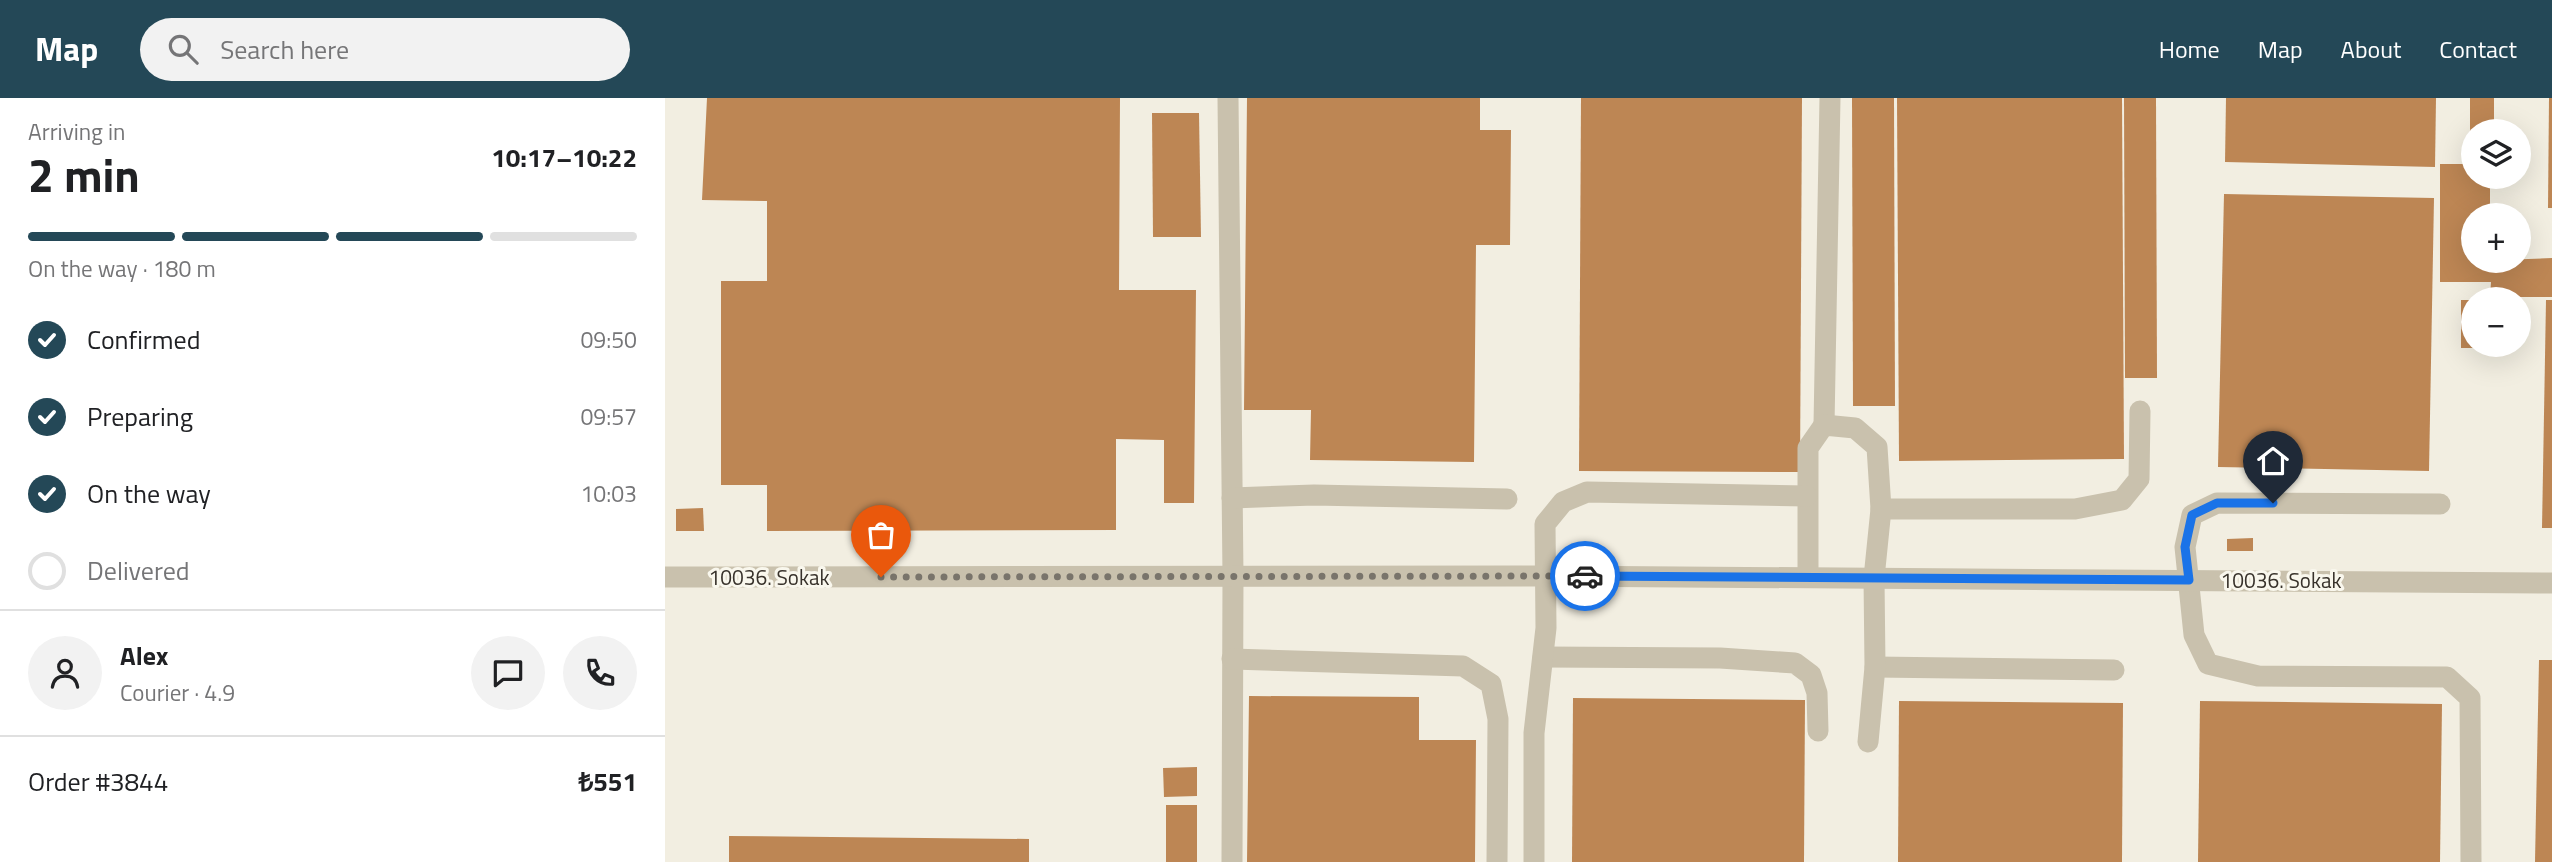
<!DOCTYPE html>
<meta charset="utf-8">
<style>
:root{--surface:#fff;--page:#f2f2f2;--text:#202124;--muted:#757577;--line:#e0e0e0;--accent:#244857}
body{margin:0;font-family:"Titillium Web",sans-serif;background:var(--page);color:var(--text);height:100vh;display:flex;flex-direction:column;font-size:26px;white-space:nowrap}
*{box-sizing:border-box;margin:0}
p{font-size:23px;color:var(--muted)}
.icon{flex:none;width:38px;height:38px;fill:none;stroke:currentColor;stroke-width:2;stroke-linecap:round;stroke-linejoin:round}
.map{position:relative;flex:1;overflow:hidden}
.panel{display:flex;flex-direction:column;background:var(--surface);width:665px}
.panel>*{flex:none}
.tools{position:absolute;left:1796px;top:21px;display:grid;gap:14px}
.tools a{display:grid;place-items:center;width:70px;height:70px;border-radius:50%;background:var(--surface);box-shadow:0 7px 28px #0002;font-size:35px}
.pin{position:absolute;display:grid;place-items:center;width:60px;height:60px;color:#fff;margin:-72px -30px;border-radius:50% 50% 50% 0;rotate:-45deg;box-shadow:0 0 7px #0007}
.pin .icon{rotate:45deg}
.courier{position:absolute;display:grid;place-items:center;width:70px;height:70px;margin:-35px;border:5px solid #1a73e8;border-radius:50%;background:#fff;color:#222;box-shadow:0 2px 9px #0007}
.summary em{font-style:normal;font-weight:700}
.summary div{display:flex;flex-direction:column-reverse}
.summary{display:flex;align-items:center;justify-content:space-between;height:119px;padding:0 28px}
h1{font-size:46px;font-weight:700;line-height:52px}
.bar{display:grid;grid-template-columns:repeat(4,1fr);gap:10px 7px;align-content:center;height:84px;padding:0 28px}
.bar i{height:9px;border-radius:5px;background:var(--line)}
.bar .current{background:var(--accent)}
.bar p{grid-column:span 4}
.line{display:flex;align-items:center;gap:18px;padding:0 28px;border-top:2px solid var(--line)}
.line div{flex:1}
.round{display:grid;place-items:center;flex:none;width:74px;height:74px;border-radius:37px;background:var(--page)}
ol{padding:0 28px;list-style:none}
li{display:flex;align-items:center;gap:21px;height:77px}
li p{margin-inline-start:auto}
li .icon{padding:7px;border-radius:50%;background:var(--accent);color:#fff;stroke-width:4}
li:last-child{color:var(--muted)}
li i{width:38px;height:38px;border:4px solid var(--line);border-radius:50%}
header{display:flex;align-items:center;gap:42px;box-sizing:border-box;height:98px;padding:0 35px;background:var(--accent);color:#fff}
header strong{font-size:33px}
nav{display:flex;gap:38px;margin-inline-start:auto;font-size:24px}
.search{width:490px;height:63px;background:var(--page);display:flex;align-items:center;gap:18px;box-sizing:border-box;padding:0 24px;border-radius:38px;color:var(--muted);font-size:26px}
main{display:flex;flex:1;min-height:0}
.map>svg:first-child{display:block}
.building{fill:#bd8654}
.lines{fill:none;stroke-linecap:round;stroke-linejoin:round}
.minor{stroke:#c9c1ad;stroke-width:21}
.done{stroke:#79746b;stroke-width:7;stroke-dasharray:0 12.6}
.route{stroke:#1a73e8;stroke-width:9}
.labels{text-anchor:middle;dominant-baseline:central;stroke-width:6;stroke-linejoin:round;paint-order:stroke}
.street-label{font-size:21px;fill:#38322b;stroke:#f9f7ed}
</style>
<header>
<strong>Map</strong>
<div class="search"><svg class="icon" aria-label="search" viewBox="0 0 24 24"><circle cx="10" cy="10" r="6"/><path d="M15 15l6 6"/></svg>Search here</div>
<nav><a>Home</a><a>Map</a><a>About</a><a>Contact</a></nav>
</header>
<main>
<section class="panel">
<div class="summary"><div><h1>2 min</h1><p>Arriving in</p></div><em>10:17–10:22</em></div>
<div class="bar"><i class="current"></i><i class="current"></i><i class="current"></i><i></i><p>On the way · 180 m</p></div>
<ol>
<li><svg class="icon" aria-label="check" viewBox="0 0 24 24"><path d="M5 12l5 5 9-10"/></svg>Confirmed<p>09:50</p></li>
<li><svg class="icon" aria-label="check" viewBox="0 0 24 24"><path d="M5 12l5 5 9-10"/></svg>Preparing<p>09:57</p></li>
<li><svg class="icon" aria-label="check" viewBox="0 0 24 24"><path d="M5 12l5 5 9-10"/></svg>On the way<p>10:03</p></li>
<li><i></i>Delivered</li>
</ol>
<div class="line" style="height:126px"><a class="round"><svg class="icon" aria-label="person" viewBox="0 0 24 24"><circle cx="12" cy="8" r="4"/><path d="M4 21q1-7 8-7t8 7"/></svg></a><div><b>Alex</b><p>Courier · 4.9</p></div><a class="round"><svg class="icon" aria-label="chat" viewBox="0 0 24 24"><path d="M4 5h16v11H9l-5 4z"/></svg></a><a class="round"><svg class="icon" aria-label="phone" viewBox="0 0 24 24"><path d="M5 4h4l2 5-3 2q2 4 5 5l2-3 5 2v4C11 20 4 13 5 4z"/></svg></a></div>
<div class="line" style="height:91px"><div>Order #3844</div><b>₺551</b></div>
</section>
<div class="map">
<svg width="1887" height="764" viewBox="0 0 1887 764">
<rect width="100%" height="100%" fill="#f2eee1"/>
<g class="building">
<polygon points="42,0 455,0 454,192 531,192 529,405 499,405 499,342 451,341 451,432 102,433 102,387 56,387 56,183 102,183 102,103 37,102"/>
<polygon points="582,0 815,0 815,32 846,32 845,147 811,147 809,364 645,362 646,312 579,312"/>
<polygon points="916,0 1137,0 1135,374 914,373"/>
<polygon points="1187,0 1229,0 1230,308 1188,308"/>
<polygon points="1232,0 1457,0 1459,361 1234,363"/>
<polygon points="1459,0 1491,0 1492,280 1460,280"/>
<polygon points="1561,0 1771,0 1770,69 1560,64"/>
<polygon points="1805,0 1829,0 1829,33 1808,33 1808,38 1805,38"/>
<polygon points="1884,0 1887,0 1887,110 1883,110"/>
<polygon points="487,15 534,15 536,139 488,139"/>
<polygon points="1775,66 1808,66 1808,79 1825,79 1825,117 1808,117 1808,163 1887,160 1887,199 1825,199 1826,184 1775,184"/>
<polygon points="1559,96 1769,100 1764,373 1553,369"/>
<polygon points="1796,202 1808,202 1808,247 1823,247 1823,250 1796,250"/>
<polygon points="1881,202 1887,202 1887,430 1877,430"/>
<polygon points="38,410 39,433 11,433 11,411"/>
<polygon points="1588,440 1588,453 1562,453 1562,441"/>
<polygon points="1874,562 1887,562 1887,764 1870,764"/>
<polygon points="584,598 754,599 754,642 811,642 810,764 582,764"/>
<polygon points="908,600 1140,602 1139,764 907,764"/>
<polygon points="1234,603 1458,605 1457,764 1233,764"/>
<polygon points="1535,603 1777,606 1775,764 1533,764"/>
<polygon points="532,669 532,698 499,699 498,670"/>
<rect x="501" y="707" width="31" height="57"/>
<polygon points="64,738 364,741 364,764 64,764"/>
</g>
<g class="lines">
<g class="minor">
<polyline points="563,0 568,478 567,764"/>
<polyline points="1159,327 1165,0"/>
<polyline points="567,400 649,397 842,401"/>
<polyline points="1775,406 1552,405 1527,417 1520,449 1529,537 1543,566 1593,578 1782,579 1805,600 1806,764"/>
<polyline points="0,479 881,478 1887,485"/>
<polyline points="1143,479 1143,350 1159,327 1190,330 1212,349 1216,411"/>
<polyline points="878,559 1055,560 1130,565 1146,577 1152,595 1153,633"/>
<polyline points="567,561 798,568 826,586 833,621 832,764"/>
<polyline points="1210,569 1449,572"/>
<polyline points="1203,644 1210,569 1209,480 1216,411 1410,411 1457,402 1474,381 1475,313"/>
<polyline points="869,764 869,635 881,530 880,426 898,404 922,394 1142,398"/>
</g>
</g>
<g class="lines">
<polyline class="done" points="216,479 920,478"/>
<polyline class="route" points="920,478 1524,482 1520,449 1527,417 1552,405 1608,405"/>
</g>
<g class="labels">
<g class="street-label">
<text x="104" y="479">10036. Sokak</text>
<text x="1616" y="482">10036. Sokak</text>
</g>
</g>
</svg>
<div class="tools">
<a><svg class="icon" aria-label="layers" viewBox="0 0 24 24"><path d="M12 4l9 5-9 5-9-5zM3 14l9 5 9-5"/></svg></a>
<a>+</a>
<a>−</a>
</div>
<div class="pin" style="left:216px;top:479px;background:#ea580c"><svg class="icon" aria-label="bag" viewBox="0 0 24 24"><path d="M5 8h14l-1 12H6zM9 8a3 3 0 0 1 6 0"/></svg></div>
<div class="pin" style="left:1608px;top:405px;background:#1f2937"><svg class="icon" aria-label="home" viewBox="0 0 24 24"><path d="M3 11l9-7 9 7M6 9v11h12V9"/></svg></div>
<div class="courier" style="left:920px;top:478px"><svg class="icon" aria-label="car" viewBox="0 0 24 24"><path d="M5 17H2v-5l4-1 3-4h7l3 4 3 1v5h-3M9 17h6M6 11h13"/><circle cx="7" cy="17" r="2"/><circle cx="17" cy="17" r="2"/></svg></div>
</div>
</main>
